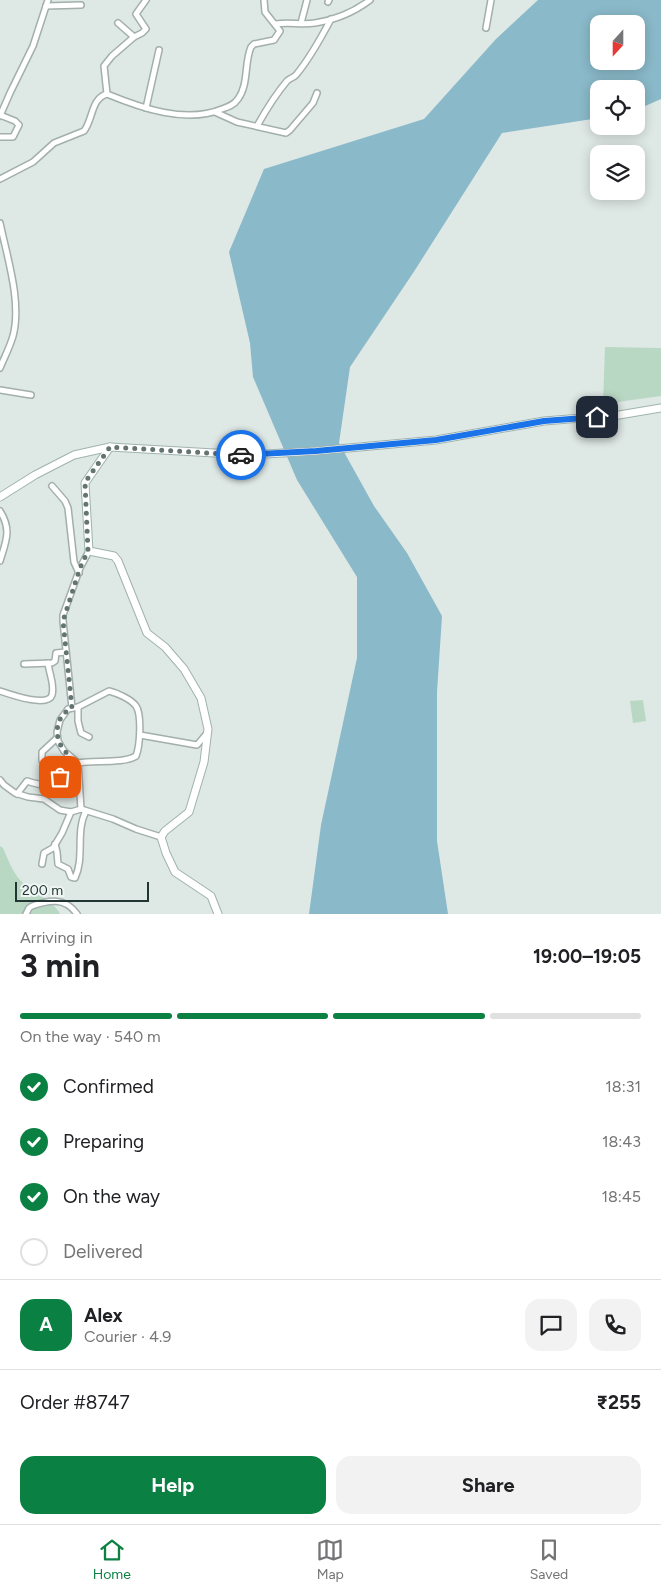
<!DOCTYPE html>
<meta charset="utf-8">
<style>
:root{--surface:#fff;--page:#f2f2f2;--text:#202124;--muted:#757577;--line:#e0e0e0;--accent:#0b8043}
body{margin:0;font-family:Figtree,sans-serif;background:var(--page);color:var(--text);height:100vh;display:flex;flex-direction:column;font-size:19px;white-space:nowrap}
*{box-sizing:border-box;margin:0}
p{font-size:16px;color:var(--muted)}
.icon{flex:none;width:28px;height:28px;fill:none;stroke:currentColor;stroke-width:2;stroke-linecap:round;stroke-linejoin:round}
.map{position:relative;height:914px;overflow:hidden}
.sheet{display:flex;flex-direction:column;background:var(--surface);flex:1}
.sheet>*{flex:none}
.needle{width:32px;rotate:201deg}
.controls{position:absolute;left:590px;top:15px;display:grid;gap:10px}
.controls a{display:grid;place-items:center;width:55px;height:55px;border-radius:10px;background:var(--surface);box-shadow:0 2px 12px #0003;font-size:25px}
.scale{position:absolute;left:15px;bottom:12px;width:134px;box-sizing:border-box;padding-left:5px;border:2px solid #213633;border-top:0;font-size:14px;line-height:18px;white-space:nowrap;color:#213633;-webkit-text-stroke:4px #eef5f2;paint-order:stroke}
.pin{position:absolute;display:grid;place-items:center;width:42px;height:42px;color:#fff;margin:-21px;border-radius:10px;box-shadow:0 2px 8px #0006}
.courier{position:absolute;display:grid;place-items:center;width:50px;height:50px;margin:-25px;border:4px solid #1a73e8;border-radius:50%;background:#fff;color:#222;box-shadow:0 1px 6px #0007}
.headline em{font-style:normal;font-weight:700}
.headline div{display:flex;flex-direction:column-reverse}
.headline{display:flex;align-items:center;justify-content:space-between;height:85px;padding:0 20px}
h1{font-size:32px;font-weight:700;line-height:38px}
.bar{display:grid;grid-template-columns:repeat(4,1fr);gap:8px 5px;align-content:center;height:60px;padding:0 20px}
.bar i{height:6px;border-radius:4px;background:var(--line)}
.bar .active{background:var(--accent)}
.bar p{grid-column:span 4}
.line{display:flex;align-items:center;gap:12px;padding:0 20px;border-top:1px solid var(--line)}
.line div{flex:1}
.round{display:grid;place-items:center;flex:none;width:52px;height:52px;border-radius:15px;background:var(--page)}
ol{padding:0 20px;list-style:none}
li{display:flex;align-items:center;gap:15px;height:55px}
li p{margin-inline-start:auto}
li .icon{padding:5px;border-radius:50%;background:var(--accent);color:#fff;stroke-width:4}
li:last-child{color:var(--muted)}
li i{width:28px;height:28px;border:2px solid var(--line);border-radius:50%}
.cta{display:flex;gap:10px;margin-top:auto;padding:10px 20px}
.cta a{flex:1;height:58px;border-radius:15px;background:var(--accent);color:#fff;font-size:20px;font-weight:700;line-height:58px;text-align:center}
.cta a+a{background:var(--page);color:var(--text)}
.tabs{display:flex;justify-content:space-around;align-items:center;height:70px;border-top:1px solid var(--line);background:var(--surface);font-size:14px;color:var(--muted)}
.tabs a{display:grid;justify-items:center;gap:2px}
.tabs .active{color:var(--accent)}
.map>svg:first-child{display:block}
.green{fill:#b9d8c4}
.water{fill:#8ab9c9;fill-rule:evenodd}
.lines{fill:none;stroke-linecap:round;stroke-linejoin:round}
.street-casing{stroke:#a2afac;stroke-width:8}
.secondary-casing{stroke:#9fb3ad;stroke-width:9}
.street{stroke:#fff;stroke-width:5}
.secondary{stroke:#fff;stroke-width:7}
.done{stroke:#637471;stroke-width:5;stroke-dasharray:0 9}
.route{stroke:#1a73e8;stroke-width:6}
</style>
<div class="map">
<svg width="661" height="914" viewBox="0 0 661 914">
<rect width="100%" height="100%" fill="#dee8e5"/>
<g class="green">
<polygon points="605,347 661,348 661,396 603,404"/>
<polygon points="643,700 646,721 633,723 630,701"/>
<path d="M0,846L3,848C8,859 12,871 20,880C32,893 52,898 60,914H0Z"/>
</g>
<path class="water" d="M538,0H661V99L636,110V89H599V118L502,133L415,270L350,367L339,443L374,506L407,553L442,616L437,692V841L448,914H309L321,825L357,658V577L297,480L253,377L250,343L229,252L264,169L424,119L496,39ZM599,24H636V61H599Z"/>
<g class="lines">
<defs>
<g id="street">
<polyline points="328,2 329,0"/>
<polyline points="46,6 81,5"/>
<polyline points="118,23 134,37 142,33 146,29 136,14 146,0"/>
<polyline points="301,23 307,0"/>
<path d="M276,24C289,22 302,25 315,23C335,20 354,12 370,0"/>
<polyline points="486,28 491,0"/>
<polyline points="107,94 104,66 112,56 134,37"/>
<polyline points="146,108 159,50"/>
<polyline points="215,112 237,122 286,133 290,130 313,103 317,93"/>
<polyline points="0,116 10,93 33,46 48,0"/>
<path d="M257,126C266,110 275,95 287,81C290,78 293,78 296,75C310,58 321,38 331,19"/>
<polyline points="0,137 13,137 19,125 15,121 0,115"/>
<path d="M0,179L33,162L54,143L84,131C93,120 91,98 107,94C141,108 186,124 222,109C228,107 234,105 238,99C249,84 244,63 251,47L254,44L274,40L280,31L265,12L264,0"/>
<path d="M0,223C7,257 22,302 13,336C10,347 4,358 0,368"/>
<polyline points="0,390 31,395"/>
<polyline points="52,486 65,501 68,508 74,562 79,573"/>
<path d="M0,511C12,530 6,541 0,561"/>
<polyline points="24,664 52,663 55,661 56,653 66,652"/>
<path d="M0,691C9,694 48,708 52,695C55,684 49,674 48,663"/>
<polyline points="78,707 78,721 81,733 89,737"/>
<polyline points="72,708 63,621 63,615 80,568 89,551"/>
<polyline points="140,735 197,745 208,732"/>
<polyline points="42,760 42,752 57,738"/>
<path d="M78,763C95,760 123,764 136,756C140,746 142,715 136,706C131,699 117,693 109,691L78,707L68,709L60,720L57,732L58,741L64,751L78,763L81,809"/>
<polyline points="0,780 4,785 15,793 28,797 44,799 60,810 71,812 81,809 113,819 136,829 161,837"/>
<path d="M17,794L27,781C58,791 59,783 68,755"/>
<path d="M55,844L57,852L58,864L68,869L71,877L75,878C85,857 75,832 86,811"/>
<polyline points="42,864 44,853 53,848 62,833 71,812"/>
<path d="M26,914L29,908L32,906C49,900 65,897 77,914"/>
</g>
<g id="secondary">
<polyline points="110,447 85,483 89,551 114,556 118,561 147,633 165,647 184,669 201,698 208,729 204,762 189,812 165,831 161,837 166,853 175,872 211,896 218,914"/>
<polyline points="0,497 35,475 74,455 110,447 249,455 316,451 436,440 544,421 619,415 661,408"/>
</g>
</defs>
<use href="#street" class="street-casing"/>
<use href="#secondary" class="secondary-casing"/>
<use href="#street" class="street"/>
<use href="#secondary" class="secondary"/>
</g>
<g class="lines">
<path class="done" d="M60,777L68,754C53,742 53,717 72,708L63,621L80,568L88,551L85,483L88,478L110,447L241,455"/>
<polyline class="route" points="241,455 316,451 436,440 544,421 597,417"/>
</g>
</svg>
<div class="controls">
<a><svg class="needle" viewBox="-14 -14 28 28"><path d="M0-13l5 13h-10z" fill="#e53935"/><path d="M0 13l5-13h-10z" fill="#757577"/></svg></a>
<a><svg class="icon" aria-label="locate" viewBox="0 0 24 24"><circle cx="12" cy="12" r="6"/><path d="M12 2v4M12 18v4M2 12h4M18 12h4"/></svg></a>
<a><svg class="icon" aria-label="layers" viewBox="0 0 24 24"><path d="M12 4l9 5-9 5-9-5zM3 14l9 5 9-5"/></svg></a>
</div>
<div class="scale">200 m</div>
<div class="pin" style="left:60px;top:777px;background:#ea580c"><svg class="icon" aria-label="bag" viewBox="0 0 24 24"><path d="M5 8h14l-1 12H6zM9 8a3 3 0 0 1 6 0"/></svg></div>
<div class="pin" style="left:597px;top:417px;background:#1f2937"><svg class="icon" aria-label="home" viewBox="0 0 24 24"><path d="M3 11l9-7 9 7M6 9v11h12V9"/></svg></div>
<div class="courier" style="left:241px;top:455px"><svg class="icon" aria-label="car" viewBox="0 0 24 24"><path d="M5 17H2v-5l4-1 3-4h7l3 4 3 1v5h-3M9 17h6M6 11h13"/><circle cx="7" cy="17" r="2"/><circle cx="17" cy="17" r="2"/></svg></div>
</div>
<section class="sheet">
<div class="headline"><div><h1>3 min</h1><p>Arriving in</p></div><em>19:00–19:05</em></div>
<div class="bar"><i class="active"></i><i class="active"></i><i class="active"></i><i></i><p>On the way · 540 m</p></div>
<ol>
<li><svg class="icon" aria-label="check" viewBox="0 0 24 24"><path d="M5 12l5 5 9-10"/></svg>Confirmed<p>18:31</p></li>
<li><svg class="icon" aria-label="check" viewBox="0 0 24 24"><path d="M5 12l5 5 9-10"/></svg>Preparing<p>18:43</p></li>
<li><svg class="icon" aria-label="check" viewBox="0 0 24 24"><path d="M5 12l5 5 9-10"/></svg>On the way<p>18:45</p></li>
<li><i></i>Delivered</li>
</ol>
<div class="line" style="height:90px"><b class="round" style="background:var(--accent);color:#fff">A</b><div><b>Alex</b><p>Courier · 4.9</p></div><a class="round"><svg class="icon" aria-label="chat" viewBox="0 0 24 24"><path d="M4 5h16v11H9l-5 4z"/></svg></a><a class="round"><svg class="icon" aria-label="phone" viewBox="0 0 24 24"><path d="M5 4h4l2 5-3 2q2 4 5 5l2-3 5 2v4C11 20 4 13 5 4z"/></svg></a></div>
<div class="line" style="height:65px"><div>Order #8747</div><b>₹255</b></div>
<div class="cta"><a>Help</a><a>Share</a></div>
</section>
<nav class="tabs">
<a class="active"><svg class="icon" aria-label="home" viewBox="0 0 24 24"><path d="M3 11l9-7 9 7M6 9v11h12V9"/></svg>Home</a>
<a><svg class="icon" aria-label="map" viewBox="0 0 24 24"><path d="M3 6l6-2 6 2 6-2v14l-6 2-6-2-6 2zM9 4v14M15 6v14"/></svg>Map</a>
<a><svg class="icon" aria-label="saved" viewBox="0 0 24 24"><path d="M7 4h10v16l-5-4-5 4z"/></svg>Saved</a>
</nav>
